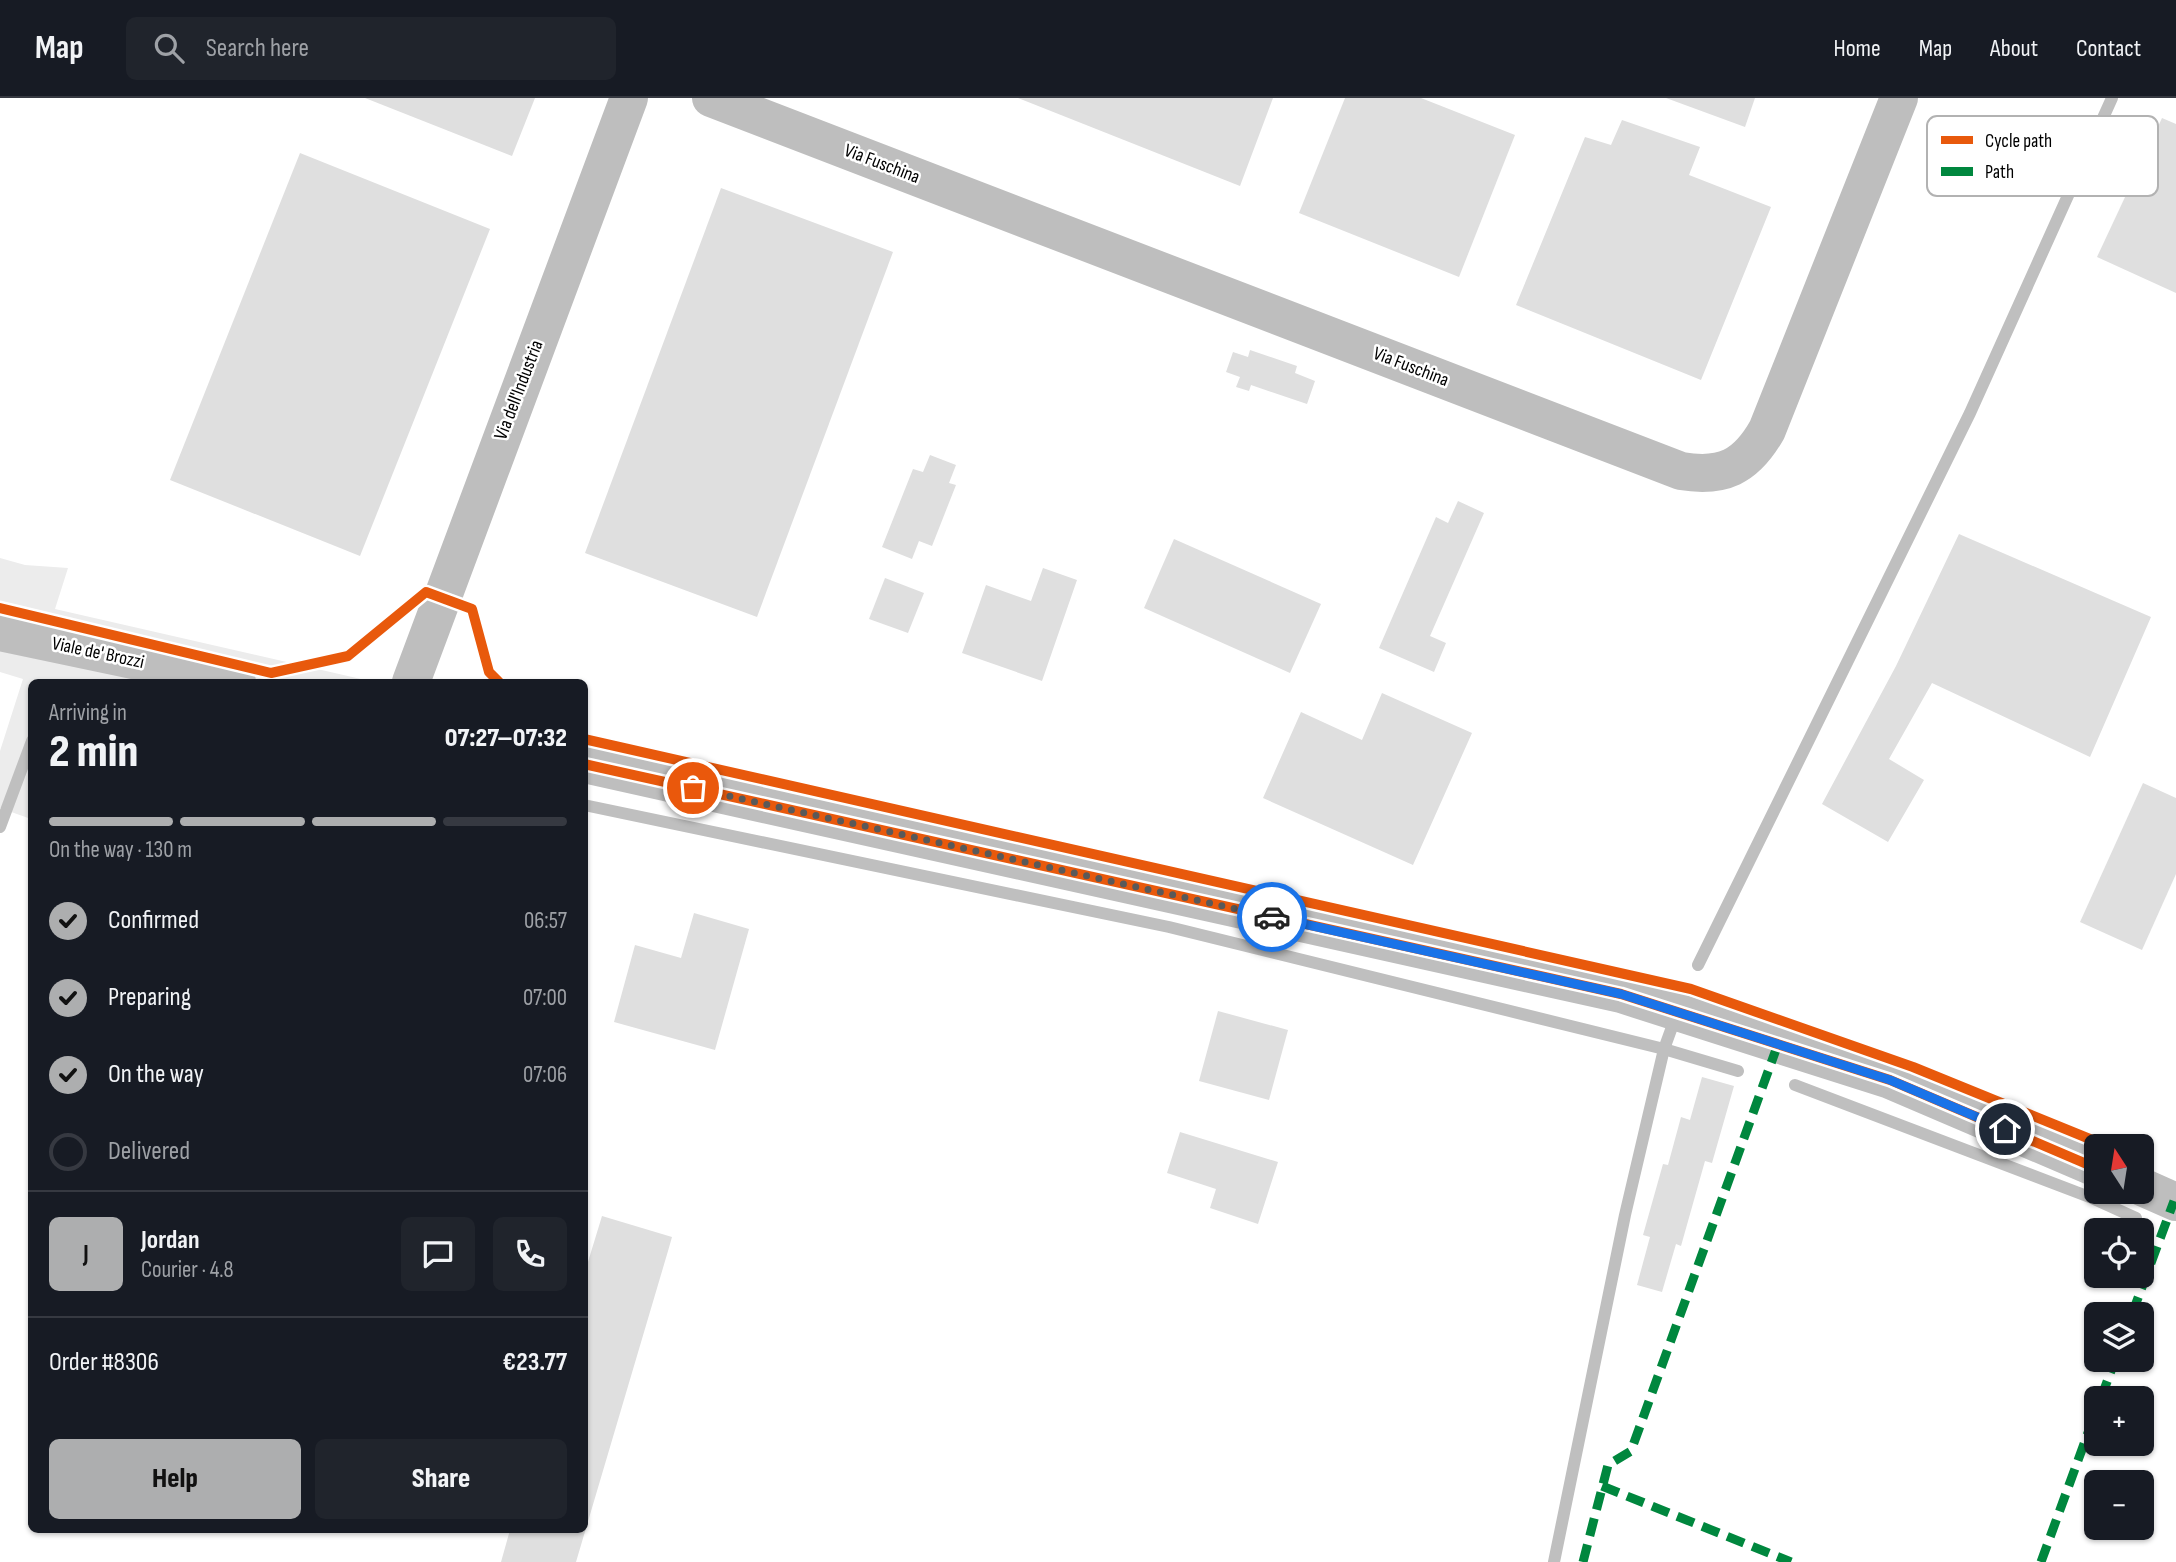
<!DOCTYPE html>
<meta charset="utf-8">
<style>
:root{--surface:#171b24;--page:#20242c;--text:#f1f3f6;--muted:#9ea1a6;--line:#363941;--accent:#adaeaf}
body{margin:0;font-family:"Sofia Sans Condensed",sans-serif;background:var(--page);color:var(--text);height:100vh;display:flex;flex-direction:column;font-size:26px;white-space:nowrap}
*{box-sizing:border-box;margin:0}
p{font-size:23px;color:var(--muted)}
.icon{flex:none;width:38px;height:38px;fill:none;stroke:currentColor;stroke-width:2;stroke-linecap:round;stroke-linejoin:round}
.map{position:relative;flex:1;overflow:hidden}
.side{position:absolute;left:28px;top:581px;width:560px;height:854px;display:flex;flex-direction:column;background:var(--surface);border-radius:10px;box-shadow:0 2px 5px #0004}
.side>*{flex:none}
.needle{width:46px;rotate:348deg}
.buttons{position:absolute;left:2084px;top:1036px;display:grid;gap:14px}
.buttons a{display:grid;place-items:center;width:70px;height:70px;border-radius:10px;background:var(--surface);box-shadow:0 2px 5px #0004;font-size:35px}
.pin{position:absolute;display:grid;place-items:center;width:60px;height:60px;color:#fff;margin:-30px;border:4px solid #fff;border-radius:50%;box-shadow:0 2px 7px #0007}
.courier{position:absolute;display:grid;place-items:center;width:70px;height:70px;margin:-35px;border:5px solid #1a73e8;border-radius:50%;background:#fff;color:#222;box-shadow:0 2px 9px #0007}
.overview em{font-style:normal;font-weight:800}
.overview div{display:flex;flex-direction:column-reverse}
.overview{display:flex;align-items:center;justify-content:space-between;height:119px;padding:0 21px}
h1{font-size:46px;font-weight:800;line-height:52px}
.bar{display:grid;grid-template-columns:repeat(4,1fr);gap:10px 7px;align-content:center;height:84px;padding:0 21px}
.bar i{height:9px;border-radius:5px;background:var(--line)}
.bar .current{background:var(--accent)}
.bar p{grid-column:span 4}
.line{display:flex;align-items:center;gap:18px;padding:0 21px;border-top:2px solid var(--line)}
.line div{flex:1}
.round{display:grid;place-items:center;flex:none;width:74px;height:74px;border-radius:10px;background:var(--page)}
ol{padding:0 21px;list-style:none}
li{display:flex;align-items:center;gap:21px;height:77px}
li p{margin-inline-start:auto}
li .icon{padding:7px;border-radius:50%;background:var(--accent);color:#111;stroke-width:4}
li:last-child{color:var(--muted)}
li i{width:38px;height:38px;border:4px solid var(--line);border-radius:50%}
.action{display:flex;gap:14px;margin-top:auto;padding:14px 21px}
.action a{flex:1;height:80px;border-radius:10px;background:var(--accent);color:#111;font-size:28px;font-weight:800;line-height:80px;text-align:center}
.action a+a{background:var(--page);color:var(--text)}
header{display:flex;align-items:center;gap:42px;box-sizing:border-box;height:98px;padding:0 35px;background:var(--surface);border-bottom:2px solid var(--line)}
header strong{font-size:33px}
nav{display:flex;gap:38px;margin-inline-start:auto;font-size:24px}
.search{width:490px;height:63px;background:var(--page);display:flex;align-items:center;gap:18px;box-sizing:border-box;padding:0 24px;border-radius:10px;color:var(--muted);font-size:26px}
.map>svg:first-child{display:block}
.green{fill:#ececec}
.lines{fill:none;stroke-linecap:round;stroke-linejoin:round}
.stream{stroke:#bfbfbf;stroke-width:12}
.building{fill:#dfdfdf}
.minor{stroke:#bebebe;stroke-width:38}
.quiet{stroke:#00873e;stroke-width:9;stroke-dasharray:18 9;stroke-linecap:butt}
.cycleway-casing{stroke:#fff;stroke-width:15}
.cycleway{stroke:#e8590c;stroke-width:10}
.done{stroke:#595959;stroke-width:7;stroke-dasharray:0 12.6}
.route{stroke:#1a73e8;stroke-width:9}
.labels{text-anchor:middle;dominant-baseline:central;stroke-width:5;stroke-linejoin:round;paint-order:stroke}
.street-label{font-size:19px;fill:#000;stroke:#fff}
.key{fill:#fff;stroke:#b2b2b2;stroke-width:2}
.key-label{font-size:19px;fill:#000}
</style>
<header>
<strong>Map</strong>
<div class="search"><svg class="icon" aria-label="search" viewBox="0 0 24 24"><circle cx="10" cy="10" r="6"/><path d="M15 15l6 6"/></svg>Search here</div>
<nav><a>Home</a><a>Map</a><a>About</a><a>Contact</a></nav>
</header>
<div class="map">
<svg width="2176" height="1464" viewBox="0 0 2176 1464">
<rect width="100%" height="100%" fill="#fff"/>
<polygon class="green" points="0,460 25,467 68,470 55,511 374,584 32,584 31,721 0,710 0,653 23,581 0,574"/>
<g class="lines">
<g class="stream">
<polyline points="584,707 1169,829 1664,951 1738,973"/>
<polyline points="0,729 32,643"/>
<polyline points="1698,867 1970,315 2112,0"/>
<polyline points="1795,987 2092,1100 2136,1120"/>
<polyline points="1554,1464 1625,1117 1664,951 1676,918"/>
</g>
</g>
<g class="building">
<polygon points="365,0 535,0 512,58"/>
<polygon points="1018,0 1273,0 1240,88"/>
<polygon points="1345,0 1421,0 1515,37 1459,179 1299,115"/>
<polygon points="1666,0 1755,0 1745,29"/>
<polygon points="2162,20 2176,26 2176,195 2097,159"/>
<polygon points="1622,22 1700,49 1689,77 1771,109 1701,282 1516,207 1585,39 1611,47"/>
<polygon points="300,55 490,131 360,458 170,382"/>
<polygon points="721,90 893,154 757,519 585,455"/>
<polygon points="1250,252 1297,268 1295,275 1315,283 1307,306 1251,287 1249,293 1236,289 1240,279 1226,274 1233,254 1248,259"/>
<polygon points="930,357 956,367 949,385 956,387 932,448 919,443 912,461 882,449 913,371 923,374"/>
<polygon points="1458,403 1484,415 1430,538 1446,545 1434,574 1379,550 1436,419 1448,425"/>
<polygon points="1959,436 2151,519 2090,659 1932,585 1889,661 1924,682 1888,744 1822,706 1896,568"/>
<polygon points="1174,441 1321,506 1290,575 1144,510"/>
<polygon points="1043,470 1077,482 1042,583 962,555 986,487 1031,503"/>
<polygon points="885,480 924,495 908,535 869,521"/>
<polygon points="1382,595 1472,635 1413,767 1263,700 1301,614 1362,642"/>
<polygon points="2143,685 2176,700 2176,776 2142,852 2080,824"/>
<polygon points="694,815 749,831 715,952 614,924 635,847 681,860"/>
<polygon points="1218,913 1288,932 1269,1002 1199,983"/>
<polygon points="1702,979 1734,988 1712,1065 1705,1063 1681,1148 1676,1146 1662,1194 1637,1187 1650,1139 1643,1137 1663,1066 1668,1067 1681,1019 1690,1022"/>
<polygon points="1180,1034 1278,1064 1258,1126 1210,1110 1216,1091 1167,1075"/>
<polygon points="602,1118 672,1139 668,1153 576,1464 501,1464 510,1432 584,1432 584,1177"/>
</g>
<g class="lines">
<g class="minor">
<path d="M711,0L1681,373C1723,380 1746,369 1767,332L1899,0"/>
<polyline points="0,534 237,584"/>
<polyline points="411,584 629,0"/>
<polyline points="584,666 1621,896 1890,982 2096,1070"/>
<polyline points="2142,1089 2176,1104"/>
</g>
<g class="quiet">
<polyline points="2132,1216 2174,1103"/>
<polyline points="2101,1300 2115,1262"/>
<polyline points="1602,1388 1791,1464"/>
<polyline points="1583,1464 1608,1367 1631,1353 1778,946"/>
<polyline points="2041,1464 2096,1313"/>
</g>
<defs>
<g id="cycleway">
<polyline points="0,510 271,575 348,558 426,494 472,511 489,574 499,584"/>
<polyline points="584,641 1691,891 1913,969 2107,1048"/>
<polyline points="584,666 1621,896 1890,982 2096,1070"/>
</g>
</defs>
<use href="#cycleway" class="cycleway-casing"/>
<use href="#cycleway" class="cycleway"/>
</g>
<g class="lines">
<polyline class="done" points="693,690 1272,819"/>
<polyline class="route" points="1272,819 1621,896 1890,982 2005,1031"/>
</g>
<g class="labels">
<g class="street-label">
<text transform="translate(882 66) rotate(21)">Via Fuschina</text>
<text transform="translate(1411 269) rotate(21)">Via Fuschina</text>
<text transform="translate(519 292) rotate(-69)">Via dell'Industria</text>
<text transform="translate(98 555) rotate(12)">Viale de' Brozzi</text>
</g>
</g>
<rect x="1927" y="18" width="231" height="80" rx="10" class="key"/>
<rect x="1941" y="38" width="32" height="8" fill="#e8590c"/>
<rect x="1941" y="69" width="32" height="9" fill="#00873e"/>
<g class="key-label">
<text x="1985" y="49">Cycle path</text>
<text x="1985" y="80">Path</text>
</g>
</svg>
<div class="buttons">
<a><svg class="needle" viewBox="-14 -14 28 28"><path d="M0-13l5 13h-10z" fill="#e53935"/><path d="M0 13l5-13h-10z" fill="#9ea1a6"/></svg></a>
<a><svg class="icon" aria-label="locate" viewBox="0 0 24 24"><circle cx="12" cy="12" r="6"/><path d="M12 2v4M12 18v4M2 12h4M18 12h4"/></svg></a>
<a><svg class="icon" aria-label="layers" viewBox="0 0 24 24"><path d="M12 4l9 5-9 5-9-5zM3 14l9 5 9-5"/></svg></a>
<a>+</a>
<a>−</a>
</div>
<div class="pin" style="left:693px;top:690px;background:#ea580c"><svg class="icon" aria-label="bag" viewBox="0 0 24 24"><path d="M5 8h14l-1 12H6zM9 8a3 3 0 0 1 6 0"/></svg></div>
<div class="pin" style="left:2005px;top:1031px;background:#1f2937"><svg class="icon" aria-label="home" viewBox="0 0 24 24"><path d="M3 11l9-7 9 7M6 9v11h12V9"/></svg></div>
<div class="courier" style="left:1272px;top:819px"><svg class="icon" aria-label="car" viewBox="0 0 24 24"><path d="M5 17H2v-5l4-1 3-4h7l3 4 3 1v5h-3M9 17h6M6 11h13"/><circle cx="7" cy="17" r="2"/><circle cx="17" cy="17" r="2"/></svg></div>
<section class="side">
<div class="overview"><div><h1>2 min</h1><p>Arriving in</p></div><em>07:27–07:32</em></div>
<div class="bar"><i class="current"></i><i class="current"></i><i class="current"></i><i></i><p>On the way · 130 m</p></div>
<ol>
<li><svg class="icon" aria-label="check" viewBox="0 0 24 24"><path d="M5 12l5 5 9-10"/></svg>Confirmed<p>06:57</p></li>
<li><svg class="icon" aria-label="check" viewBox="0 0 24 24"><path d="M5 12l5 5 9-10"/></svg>Preparing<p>07:00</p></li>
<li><svg class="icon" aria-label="check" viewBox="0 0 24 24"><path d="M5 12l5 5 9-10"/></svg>On the way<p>07:06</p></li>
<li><i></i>Delivered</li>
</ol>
<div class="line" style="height:126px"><b class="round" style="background:var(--accent);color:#111">J</b><div><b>Jordan</b><p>Courier · 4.8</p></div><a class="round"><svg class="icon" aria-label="chat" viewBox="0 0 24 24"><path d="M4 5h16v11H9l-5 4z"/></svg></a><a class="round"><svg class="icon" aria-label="phone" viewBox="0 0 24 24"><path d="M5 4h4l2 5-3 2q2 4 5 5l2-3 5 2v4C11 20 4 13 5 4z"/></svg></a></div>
<div class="line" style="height:91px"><div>Order #8306</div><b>€23.77</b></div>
<div class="action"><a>Help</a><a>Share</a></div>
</section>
</div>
